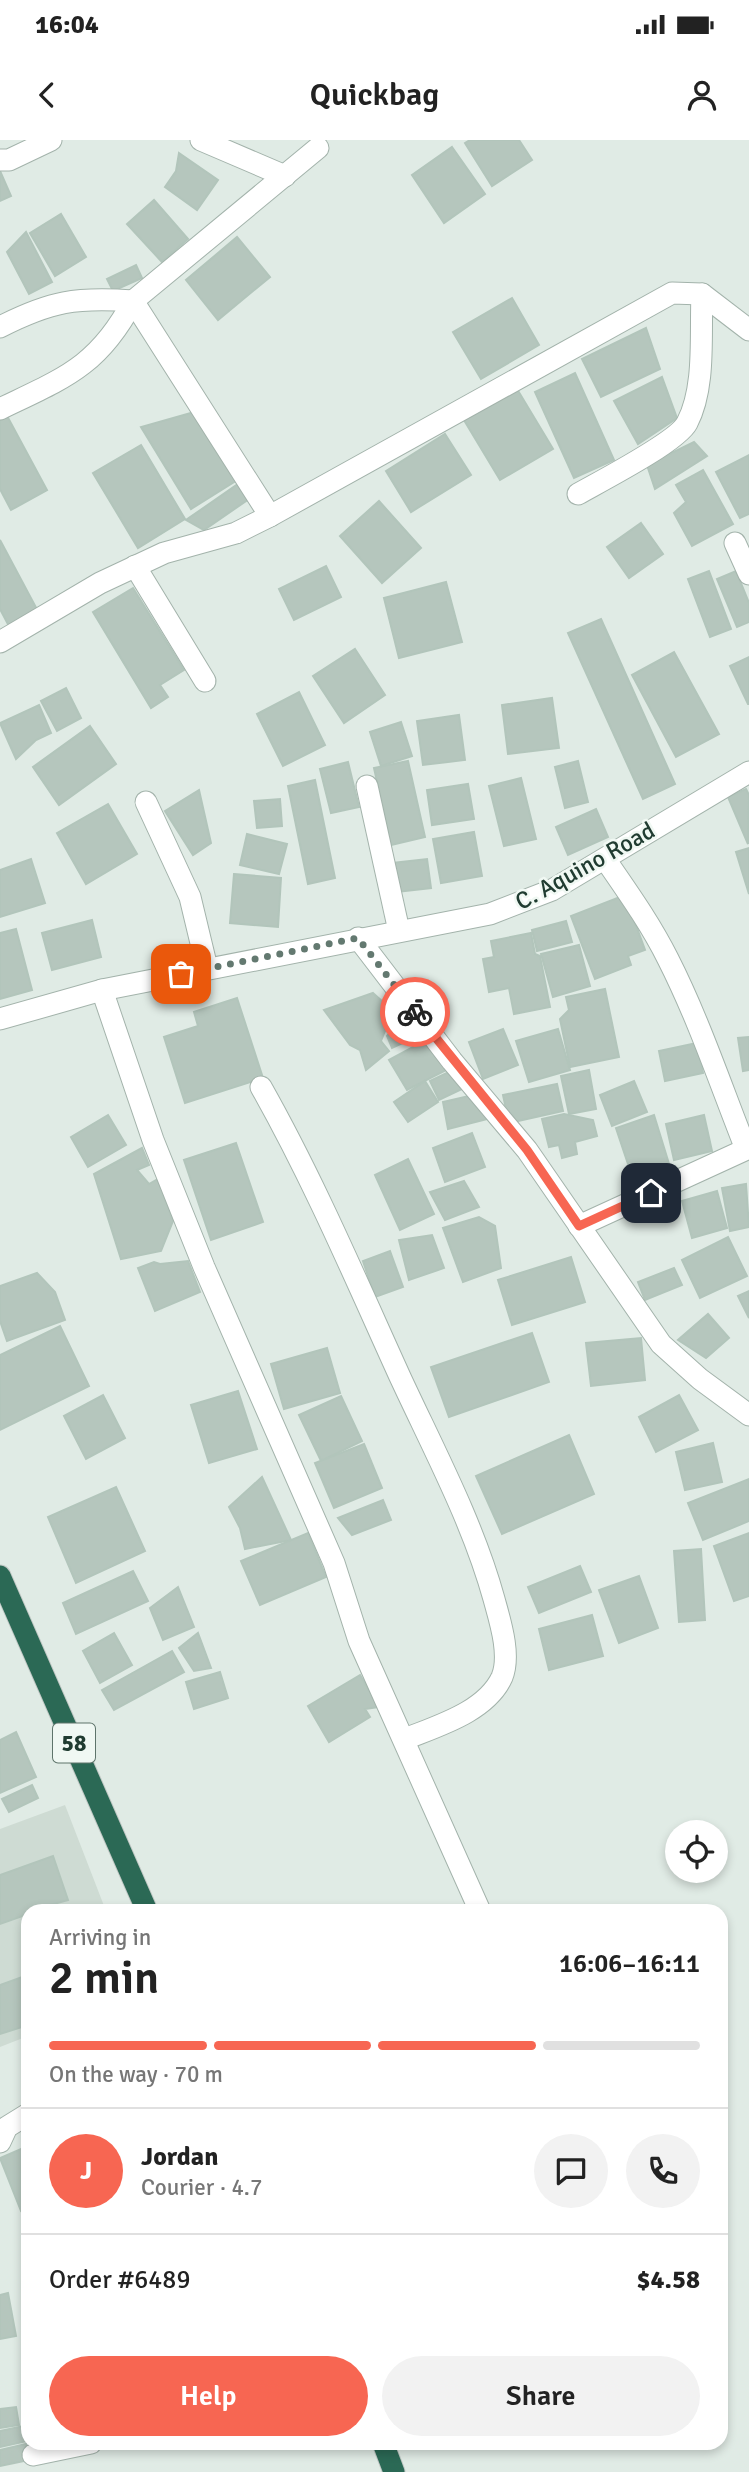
<!DOCTYPE html>
<meta charset="utf-8">
<style>
:root{--surface:#fff;--page:#f2f2f2;--text:#222;--muted:#767676;--line:#e0e0e0;--accent:#f76652}
body{margin:0;font-family:Signika,sans-serif;background:var(--page);color:var(--text);height:100vh;display:flex;flex-direction:column;font-size:26px;white-space:nowrap}
*{box-sizing:border-box;margin:0}
p{font-size:23px;color:var(--muted)}
.icon{flex:none;width:38px;height:38px;fill:none;stroke:currentColor;stroke-width:2;stroke-linecap:round;stroke-linejoin:round}
.map{position:relative;flex:1;overflow:hidden}
.drawer{position:absolute;left:21px;top:1764px;width:707px;height:546px;display:flex;flex-direction:column;background:var(--surface);border-radius:21px;box-shadow:0 4px 10px #0003}
.drawer>*{flex:none}
.buttons{position:absolute;left:665px;top:1680px;display:grid;gap:14px}
.buttons a{display:grid;place-items:center;width:63px;height:63px;border-radius:50%;background:var(--surface);box-shadow:0 4px 10px #0003;font-size:35px}
.pin{position:absolute;display:grid;place-items:center;width:60px;height:60px;color:#fff;margin:-30px;border-radius:14px;box-shadow:0 4px 10px #0006}
.courier{position:absolute;display:grid;place-items:center;width:70px;height:70px;margin:-35px;border:5px solid #f76652;border-radius:50%;background:#fff;color:#222;box-shadow:0 2px 9px #0007}
.summary em{font-style:normal;font-weight:600}
.summary div{display:flex;flex-direction:column-reverse}
.summary{display:flex;align-items:center;justify-content:space-between;height:119px;padding:0 28px}
h1{font-size:46px;font-weight:600;line-height:52px}
.bar{display:grid;grid-template-columns:repeat(4,1fr);gap:10px 7px;align-content:center;height:84px;padding:0 28px}
.bar i{height:9px;border-radius:5px;background:var(--line)}
.bar .current{background:var(--accent)}
.bar p{grid-column:span 4}
.line{display:flex;align-items:center;gap:18px;padding:0 28px;border-top:2px solid var(--line)}
.line div{flex:1}
.round{display:grid;place-items:center;flex:none;width:74px;height:74px;border-radius:37px;background:var(--page)}
.cta{display:flex;gap:14px;margin-top:auto;padding:14px 28px}
.cta a{flex:1;height:80px;border-radius:42px;background:var(--accent);color:#fff;font-size:28px;font-weight:600;line-height:80px;text-align:center}
.cta a+a{background:var(--page);color:var(--text)}
.status{display:flex;justify-content:space-between;align-items:center;height:49px;padding:0 35px;background:var(--surface);direction:ltr}
.status svg{height:19px;fill:currentColor}
header{display:flex;justify-content:space-between;align-items:center;height:91px;padding:0 28px;background:var(--surface);font-size:32px;font-weight:600}
.map>svg:first-child{display:block}
.built{fill:#cedbd3}
.building{fill:#b5c6bd;stroke:#b2c5bb;stroke-width:2}
.lines{fill:none;stroke-linecap:round;stroke-linejoin:round}
.minor-casing{stroke:#a3b3ab;stroke-width:23}
.highway-casing{stroke:#c1c8c5;stroke-width:23}
.minor{stroke:#fff;stroke-width:21}
.highway{stroke:#2b6955;stroke-width:21}
.done{stroke:#637970;stroke-width:7;stroke-dasharray:0 12.6}
.route{stroke:#f76652;stroke-width:9}
.labels{text-anchor:middle;dominant-baseline:central;stroke-width:5;stroke-linejoin:round;paint-order:stroke}
.shield{fill:#f0f8f3;stroke:#5e746b;stroke-width:2}
.shield-label{font-size:23px;font-weight:bold;fill:#203c31}
.street-label{font-size:24px;fill:#203c31;stroke:#f0f8f3}
</style>
<div class="status"><b>16:04</b><svg viewBox="0 0 49 12"><path d="M0 12V9h3v3zM5 12V6h3v6zM10 12V3h3v9zM15 12V0h3v12zM26 1h20v11H26zM47 4h2v5h-2z"/></svg></div>
<header><svg class="icon" aria-label="back" viewBox="0 0 24 24"><path d="M15 5l-7 7 7 7"/></svg>Quickbag<svg class="icon" aria-label="person" viewBox="0 0 24 24"><circle cx="12" cy="8" r="4"/><path d="M4 21q1-7 8-7t8 7"/></svg></header>
<div class="map">
<svg width="749" height="2332" viewBox="0 0 749 2332">
<rect width="100%" height="100%" fill="#e0ebe5"/>
<polygon class="built" points="65,1665 106,1771 28,1771 28,1896 0,1907 0,1689"/>
<g class="building">
<polygon points="470,0 519,0 532,20 492,46 465,3"/>
<polygon points="452,7 485,54 444,83 412,35"/>
<polygon points="179,13 218,40 197,70 165,47 176,31"/>
<polygon points="0,31 11,56 0,61"/>
<polygon points="154,60 188,99 162,122 127,84"/>
<polygon points="61,74 86,117 55,136 30,93"/>
<polygon points="26,92 52,142 29,154 7,112"/>
<polygon points="237,97 270,137 218,180 186,140"/>
<polygon points="136,125 142,138 113,151 107,139"/>
<polygon points="512,158 539,205 481,239 453,192"/>
<polygon points="646,188 660,229 601,257 582,219"/>
<polygon points="575,233 614,320 574,338 535,252"/>
<polygon points="662,237 677,278 638,304 614,261"/>
<polygon points="517,249 553,309 500,340 464,280"/>
<polygon points="198,271 239,339 191,369 141,287"/>
<polygon points="6,274 47,350 11,370 0,349 0,277"/>
<polygon points="445,294 471,335 411,372 386,331"/>
<polygon points="694,302 707,316 655,349 647,325"/>
<polygon points="141,305 185,379 138,408 93,333"/>
<polygon points="749,315 749,374 740,378 716,332"/>
<polygon points="703,330 733,384 692,406 674,373 686,362 676,345"/>
<polygon points="238,344 249,359 204,390 186,380"/>
<polygon points="379,361 421,408 382,443 340,396"/>
<polygon points="641,383 663,414 629,438 607,407"/>
<polygon points="0,400 40,475 11,490 0,469"/>
<polygon points="326,426 341,457 294,480 279,449"/>
<polygon points="709,431 731,489 710,497 688,439"/>
<polygon points="736,431 749,463 749,482 737,487 717,439"/>
<polygon points="446,442 462,502 399,518 384,458"/>
<polygon points="133,448 184,530 160,545 168,557 151,568 93,472"/>
<polygon points="601,479 675,644 643,659 568,493"/>
<polygon points="355,509 385,555 344,583 313,536"/>
<polygon points="674,512 719,594 676,617 632,535"/>
<polygon points="749,517 749,564 748,564 730,526"/>
<polygon points="66,548 81,578 57,591 41,561"/>
<polygon points="299,552 325,605 283,626 257,574"/>
<polygon points="552,558 559,608 508,614 502,565"/>
<polygon points="39,565 51,593 36,600 16,619 0,583"/>
<polygon points="459,575 465,620 423,625 417,581"/>
<polygon points="401,582 412,616 381,626 370,592"/>
<polygon points="90,586 116,624 59,665 33,627"/>
<polygon points="408,621 425,697 391,705 374,628"/>
<polygon points="578,621 588,662 565,668 555,627"/>
<polygon points="348,622 359,667 331,673 320,629"/>
<polygon points="521,638 536,699 504,706 489,646"/>
<polygon points="315,640 335,738 308,744 288,646"/>
<polygon points="468,644 474,679 432,685 427,650"/>
<polygon points="746,649 749,655 748,704 728,657"/>
<polygon points="199,650 211,703 193,715 165,671"/>
<polygon points="280,659 282,686 257,688 254,661"/>
<polygon points="108,664 137,714 86,744 57,693"/>
<polygon points="596,669 608,697 568,715 556,687"/>
<polygon points="474,692 482,736 441,743 433,699"/>
<polygon points="247,694 287,704 279,734 240,725"/>
<polygon points="749,708 749,754 736,712"/>
<polygon points="31,719 45,763 0,777 0,730"/>
<polygon points="427,719 431,748 388,753 384,724"/>
<polygon points="234,734 281,738 278,787 230,783"/>
<polygon points="625,755 645,810 628,816 631,825 595,839 571,776"/>
<polygon points="92,780 101,817 52,830 42,793"/>
<polygon points="566,781 572,802 537,811 532,790"/>
<polygon points="16,789 32,850 0,859 0,793"/>
<polygon points="531,793 535,814 540,816 550,867 514,874 509,848 489,852 483,819 494,817 491,801"/>
<polygon points="579,805 590,846 553,857 541,814"/>
<polygon points="605,849 619,917 570,927 560,879 569,870 566,857"/>
<polygon points="373,853 393,871 381,901 389,911 366,930 360,910 350,905 324,870"/>
<polygon points="237,858 263,938 185,963 164,897 198,886 194,872"/>
<polygon points="406,875 416,897 392,908 387,896"/>
<polygon points="503,889 518,925 483,939 469,902"/>
<polygon points="558,889 570,930 529,942 516,901"/>
<polygon points="749,897 749,930 743,931 738,898"/>
<polygon points="426,900 446,930 407,950 389,920"/>
<polygon points="697,903 703,933 665,941 659,911"/>
<polygon points="455,929 464,948 439,960 430,941"/>
<polygon points="589,930 596,969 569,974 561,936"/>
<polygon points="425,941 438,962 408,982 394,962"/>
<polygon points="634,941 647,972 612,986 600,955"/>
<polygon points="557,944 563,971 509,983 503,955"/>
<polygon points="478,954 487,979 448,989 443,962"/>
<polygon points="564,974 593,980 597,996 575,1002 577,1014 562,1018 559,1005 549,1007 542,979"/>
<polygon points="108,975 126,1005 88,1027 71,997"/>
<polygon points="654,975 670,1027 633,1039 616,988"/>
<polygon points="704,975 712,1011 674,1020 666,984"/>
<polygon points="472,993 485,1027 445,1042 433,1008"/>
<polygon points="236,1003 263,1082 211,1100 184,1020"/>
<polygon points="142,1008 149,1025 137,1030 149,1044 158,1039 173,1081 161,1111 121,1119 94,1034"/>
<polygon points="408,1019 434,1074 400,1090 375,1035"/>
<polygon points="464,1041 479,1067 445,1080 430,1052"/>
<polygon points="746,1044 749,1087 730,1091 722,1048"/>
<polygon points="717,1051 727,1088 692,1098 682,1061"/>
<polygon points="479,1077 495,1086 501,1128 463,1142 443,1088"/>
<polygon points="432,1095 444,1128 409,1140 399,1100"/>
<polygon points="728,1097 747,1136 700,1158 682,1120"/>
<polygon points="390,1111 403,1147 375,1157 363,1121"/>
<polygon points="571,1117 585,1162 512,1185 498,1140"/>
<polygon points="188,1121 200,1152 155,1171 138,1128 154,1122 160,1124"/>
<polygon points="674,1128 682,1145 645,1160 638,1142"/>
<polygon points="37,1133 55,1152 65,1180 7,1201 0,1181 0,1146"/>
<polygon points="749,1151 749,1178 738,1156"/>
<polygon points="708,1174 729,1198 706,1218 678,1200"/>
<polygon points="60,1186 89,1246 0,1290 0,1215"/>
<polygon points="532,1193 549,1242 449,1277 431,1227"/>
<polygon points="641,1198 645,1240 591,1246 586,1203"/>
<polygon points="327,1208 340,1253 284,1269 271,1224"/>
<polygon points="238,1251 257,1309 209,1323 191,1265"/>
<polygon points="103,1255 125,1298 86,1319 64,1276"/>
<polygon points="679,1255 698,1290 656,1312 639,1277"/>
<polygon points="341,1256 362,1301 321,1321 299,1275"/>
<polygon points="569,1295 594,1354 502,1394 476,1336"/>
<polygon points="713,1303 722,1342 685,1350 676,1312"/>
<polygon points="364,1304 382,1348 334,1368 315,1323"/>
<polygon points="262,1337 291,1400 245,1409 240,1388 229,1367"/>
<polygon points="749,1339 749,1381 703,1400 688,1363"/>
<polygon points="116,1347 145,1411 76,1443 48,1377"/>
<polygon points="383,1360 391,1380 352,1395 338,1378"/>
<polygon points="308,1393 326,1437 260,1465 241,1421"/>
<polygon points="749,1393 749,1456 734,1461 714,1406"/>
<polygon points="701,1409 705,1480 679,1482 674,1411"/>
<polygon points="580,1426 591,1452 539,1473 528,1447"/>
<polygon points="133,1431 148,1461 76,1494 63,1463"/>
<polygon points="639,1436 658,1488 619,1503 599,1450"/>
<polygon points="178,1447 194,1487 163,1500 150,1468"/>
<polygon points="592,1475 603,1516 549,1530 539,1489"/>
<polygon points="114,1493 132,1525 100,1543 83,1511"/>
<polygon points="198,1493 211,1528 194,1531 179,1508"/>
<polygon points="172,1511 184,1532 114,1570 102,1550"/>
<polygon points="220,1532 228,1558 194,1569 186,1542"/>
<polygon points="360,1535 379,1567 365,1569 370,1577 329,1602 308,1566"/>
<polygon points="16,1592 36,1637 0,1653 0,1600"/>
<polygon points="32,1645 38,1658 9,1672 2,1659"/>
<polygon points="53,1716 68,1760 28,1771 28,1774 0,1784 0,1735"/>
<polygon points="28,1835 28,1885 0,1894 0,1845"/>
<polygon points="28,2006 28,2068 21,2071 0,2018"/>
<polygon points="8,2153 16,2196 0,2199 0,2155"/>
<polygon points="16,2267 19,2285 0,2288 0,2269"/>
<polygon points="24,2286 27,2301 0,2307 0,2291"/>
<polygon points="26,2304 29,2320 0,2326 0,2310"/>
</g>
<g class="lines">
<defs>
<g id="minor">
<polyline points="201,0 285,36"/>
<polyline points="0,20 9,20 51,0"/>
<path d="M0,187C51,161 76,157 133,161L270,376L672,153L702,154L749,190"/>
<path d="M0,269C64,238 98,227 133,161L318,8"/>
<path d="M578,354C601,341 677,302 687,283C706,247 700,194 702,154"/>
<polyline points="735,403 749,434"/>
<polyline points="135,426 205,541"/>
<polyline points="0,502 100,443 164,413 236,393 270,376"/>
<polyline points="367,646 399,791"/>
<polyline points="146,662 190,757 207,828"/>
<path d="M605,719C627,751 650,783 668,819C699,880 721,946 746,1009"/>
<polyline points="358,798 452,921 527,1010 661,1204 700,1239 749,1275"/>
<polyline points="102,850 153,1000 204,1127 334,1423 359,1501 480,1771"/>
<polyline points="0,879 102,850 490,774 552,750 749,632"/>
<path d="M261,947C314,1041 356,1140 401,1239C434,1310 473,1383 494,1459C500,1481 511,1515 502,1537C486,1572 437,1586 405,1599"/>
<polyline points="579,1086 749,1008"/>
<polyline points="0,2002 7,1987 28,1974"/>
<polyline points="33,2315 91,2303"/>
</g>
<g id="highway">
<polyline points="0,1436 147,1771"/>
<polyline points="383,2303 394,2332"/>
</g>
</defs>
<use href="#minor" class="minor-casing"/>
<use href="#highway" class="highway-casing"/>
<use href="#minor" class="minor"/>
<use href="#highway" class="highway"/>
</g>
<g class="lines">
<polyline class="done" points="181,834 358,798 415,872"/>
<polyline class="route" points="415,872 527,1010 579,1086 651,1053"/>
</g>
<g class="labels">
<rect class="shield" x="53" y="1583.5" width="42" height="39" rx="5"/>
<g class="shield-label">
<text x="74" y="1603">58</text>
</g>
<g class="street-label">
<text transform="translate(585 726) rotate(-29)">C. Aquino Road</text>
</g>
</g>
</svg>
<div class="buttons">
<a><svg class="icon" aria-label="locate" viewBox="0 0 24 24"><circle cx="12" cy="12" r="6"/><path d="M12 2v4M12 18v4M2 12h4M18 12h4"/></svg></a>
</div>
<div class="pin" style="left:181px;top:834px;background:#ea580c"><svg class="icon" aria-label="bag" viewBox="0 0 24 24"><path d="M5 8h14l-1 12H6zM9 8a3 3 0 0 1 6 0"/></svg></div>
<div class="pin" style="left:651px;top:1053px;background:#1f2937"><svg class="icon" aria-label="home" viewBox="0 0 24 24"><path d="M3 11l9-7 9 7M6 9v11h12V9"/></svg></div>
<div class="courier" style="left:415px;top:872px"><svg class="icon" aria-label="bike" viewBox="0 0 24 24"><circle cx="6" cy="16" r="4"/><circle cx="18" cy="16" r="4"/><path d="M6 16l4-8h5l3 8M10 8l3 8H6M13 5h3"/></svg></div>
<section class="drawer">
<div class="summary"><div><h1>2 min</h1><p>Arriving in</p></div><em>16:06–16:11</em></div>
<div class="bar"><i class="current"></i><i class="current"></i><i class="current"></i><i></i><p>On the way · 70 m</p></div>
<div class="line" style="height:126px"><b class="round" style="background:var(--accent);color:#fff">J</b><div><b>Jordan</b><p>Courier · 4.7</p></div><a class="round"><svg class="icon" aria-label="chat" viewBox="0 0 24 24"><path d="M4 5h16v11H9l-5 4z"/></svg></a><a class="round"><svg class="icon" aria-label="phone" viewBox="0 0 24 24"><path d="M5 4h4l2 5-3 2q2 4 5 5l2-3 5 2v4C11 20 4 13 5 4z"/></svg></a></div>
<div class="line" style="height:91px"><div>Order #6489</div><b>$4.58</b></div>
<div class="cta"><a>Help</a><a>Share</a></div>
</section>
</div>
